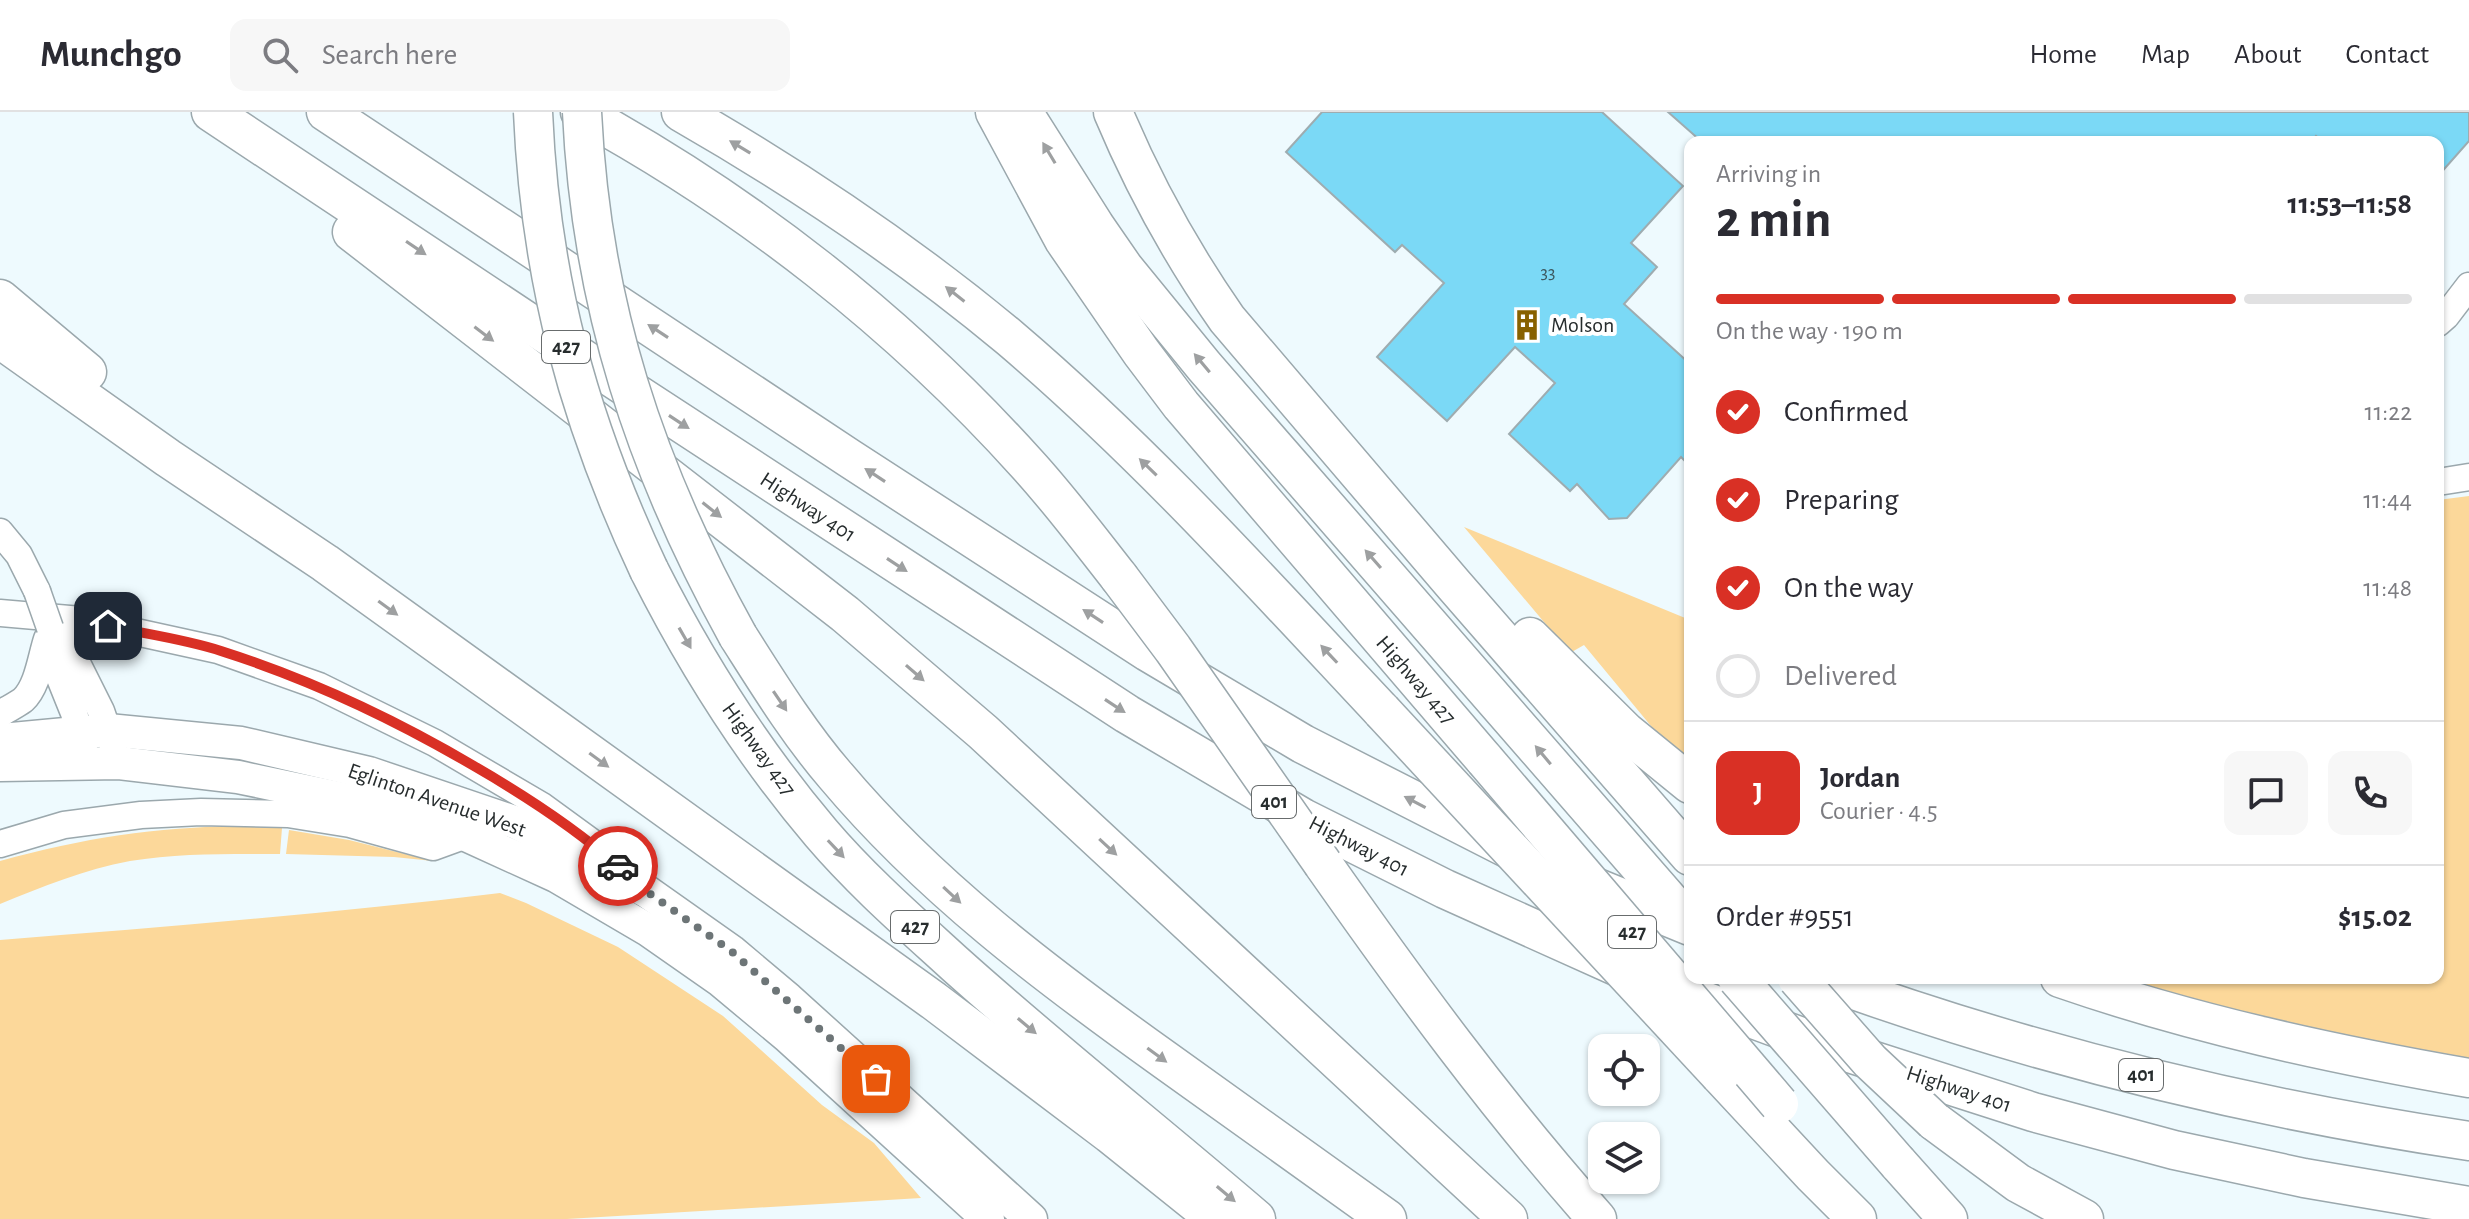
<!DOCTYPE html>
<meta charset="utf-8">
<style>
:root{--surface:#fff;--page:#f7f7f7;--text:#2b2b33;--muted:#7c7c81;--line:#e1e1e2;--accent:#d93025}
body{margin:0;font-family:"Alegreya Sans",sans-serif;background:var(--page);color:var(--text);height:100vh;display:flex;flex-direction:column;font-size:30px;white-space:nowrap}
*{box-sizing:border-box;margin:0}
p{font-size:26px;color:var(--muted)}
.icon{flex:none;width:44px;height:44px;fill:none;stroke:currentColor;stroke-width:2;stroke-linecap:round;stroke-linejoin:round}
.map{position:relative;flex:1;overflow:hidden}
.panel{position:absolute;left:1684px;top:24px;width:760px;height:848px;display:flex;flex-direction:column;background:var(--surface);border-radius:16px;box-shadow:0 2px 6px #0004}
.panel>*{flex:none}
.controls{position:absolute;left:1588px;top:922px;display:grid;gap:16px}
.controls a{display:grid;place-items:center;width:72px;height:72px;border-radius:16px;background:var(--surface);box-shadow:0 2px 6px #0004;font-size:40px}
.pin{position:absolute;display:grid;place-items:center;width:68px;height:68px;color:#fff;margin:-34px;border-radius:16px;box-shadow:0 4px 12px #0006}
.courier{position:absolute;display:grid;place-items:center;width:80px;height:80px;margin:-40px;border:6px solid #d93025;border-radius:50%;background:#fff;color:#222;box-shadow:0 2px 10px #0007}
.summary em{font-style:normal;font-weight:700}
.summary div{display:flex;flex-direction:column-reverse}
.summary{display:flex;align-items:center;justify-content:space-between;height:136px;padding:0 32px}
h1{font-size:52px;font-weight:700;line-height:60px}
.bar{display:grid;grid-template-columns:repeat(4,1fr);gap:12px 8px;align-content:center;height:96px;padding:0 32px}
.bar i{height:10px;border-radius:6px;background:var(--line)}
.bar .selected{background:var(--accent)}
.bar p{grid-column:span 4}
.line{display:flex;align-items:center;gap:20px;padding:0 32px;border-top:2px solid var(--line)}
.line div{flex:1}
.round{display:grid;place-items:center;flex:none;width:84px;height:84px;border-radius:16px;background:var(--page)}
ol{padding:0 32px;list-style:none}
li{display:flex;align-items:center;gap:24px;height:88px}
li p{margin-inline-start:auto}
li .icon{padding:8px;border-radius:50%;background:var(--accent);color:#fff;stroke-width:4}
li:last-child{color:var(--muted)}
li i{width:44px;height:44px;border:4px solid var(--line);border-radius:50%}
header{display:flex;align-items:center;gap:48px;box-sizing:border-box;height:112px;padding:0 40px;background:var(--surface);border-bottom:2px solid var(--line)}
header strong{font-size:38px}
nav{display:flex;gap:44px;margin-inline-start:auto;font-size:28px}
.search{width:560px;height:72px;background:var(--page);display:flex;align-items:center;gap:20px;box-sizing:border-box;padding:0 28px;border-radius:16px;color:var(--muted);font-size:30px}
.map>svg:first-child{display:block}
.green{fill:#fcd89a}
.building{fill:#7bd9f6;stroke:#9eacb0;stroke-width:2}
.lines{fill:none;stroke-linecap:round;stroke-linejoin:round}
.minor-casing{stroke:#9ba8ad;stroke-width:29}
.major-casing{stroke:#9ba8ad;stroke-width:35}
.highway-casing{stroke:#9ba8ad;stroke-width:41}
.minor{stroke:#fff;stroke-width:26}
.major{stroke:#fff;stroke-width:32}
.highway{stroke:#fff;stroke-width:38}
.minor-bridge-casing{stroke:#9ba8ad;stroke-width:29;stroke-linecap:butt}
.highway-bridge-casing{stroke:#9ba8ad;stroke-width:41;stroke-linecap:butt}
.minor-bridge{stroke:#fff;stroke-width:26}
.highway-bridge{stroke:#fff;stroke-width:38}
.oneway{fill:#9ea0a1}
.done{stroke:#6d7577;stroke-width:8;stroke-dasharray:0 14.4}
.route{stroke:#d93025;stroke-width:10}
.labels{text-anchor:middle;dominant-baseline:central;stroke-width:8;stroke-linejoin:round;paint-order:stroke}
.number-label{font-size:18px;fill:#3c5860}
.shield{fill:#fff;stroke:#686c6d;stroke-width:2}
.shield-label{font-size:20px;font-weight:bold;fill:#272d2e}
.poi-label{font-size:22px;fill:#272d2e;stroke:#fff;text-anchor:start}
.street-label{font-size:22px;fill:#272d2e;stroke:#fff}
</style>
<header>
<strong>Munchgo</strong>
<div class="search"><svg class="icon" aria-label="search" viewBox="0 0 24 24"><circle cx="10" cy="10" r="6"/><path d="M15 15l6 6"/></svg>Search here</div>
<nav><a>Home</a><a>Map</a><a>About</a><a>Contact</a></nav>
</header>
<div class="map">
<svg width="2469" height="1107" viewBox="0 0 2469 1107">
<rect width="100%" height="100%" fill="#eefafe"/>
<g class="green">
<polygon points="2469,384 2469,952 2089,866 2438,866 2438,388"/>
<polygon points="1464,415 1690,508 1690,652 1670,637 1584,533 1570,541"/>
<path d="M241,714L282,716L280,742C230,742 179,741 130,749C85,757 42,775 0,792V749C84,726 154,715 241,714Z"/>
<polygon points="289,718 349,728 433,749 394,745 286,742"/>
<path d="M500,781L526,791L618,835L723,904L822,993L874,1031L921,1086L567,1107H0V828C167,815 334,801 500,781Z"/>
</g>
<g class="building">
<polygon points="1322,0 1602,0 1683,74 1631,131 1657,155 1624,192 1690,252 1690,354 1681,345 1627,406 1609,407 1577,372 1570,379 1509,322 1555,271 1515,235 1447,309 1377,245 1444,171 1402,133 1395,140 1286,40"/>
<polygon points="1668,0 2469,0 2469,29 2438,64 2438,30 2323,30 2316,24 2311,30 1702,30"/>
</g>
<g class="lines">
<defs>
<g id="minor">
<polyline points="2438,211 2446,204 2469,174"/>
<polyline points="2438,370 2469,365"/>
<polyline points="0,420 19,443 37,479"/>
<polyline points="0,501 81,508 218,538 319,574 435,631 542,694 590,729 622,758"/>
<polyline points="50,516 64,525 101,599 113,634"/>
<polyline points="50,516 49,539 74,601 84,637"/>
<path d="M0,602C8,597 16,593 23,588C38,574 41,545 47,527"/>
<polyline points="0,732 64,713 141,703 201,700 288,702 350,712 433,735 466,723"/>
</g>
<g id="major">
<polyline points="0,628 108,618 241,631 369,661 517,711 646,779 731,839 788,887 1031,1107"/>
<polyline points="0,653 119,651 238,665 362,691 466,723 556,764 648,818 721,869 787,924 988,1107"/>
</g>
<g id="highway">
<polyline points="211,0 594,254 1127,602 1303,706 1445,777 1625,858"/>
<polyline points="326,0 849,346 1148,540 1303,632 1511,738"/>
<path d="M580,0C747,91 900,211 1027,352C1060,388 1089,427 1119,465"/>
<path d="M681,0C796,66 908,141 1010,226C1144,340 1262,471 1382,599"/>
<polyline points="995,0 1064,128 1141,240 1181,293 1485,648"/>
<polyline points="1023,0 1095,114 1124,156 1204,254 1688,810"/>
<path d="M1113,0C1144,74 1181,141 1227,207L1454,473L1690,744"/>
<polyline points="352,120 845,502 983,620 1508,1107"/>
<polyline points="0,187 87,260"/>
<polyline points="0,227 168,346 325,451 934,889 1110,1022 1216,1107"/>
<path d="M649,458C696,551 753,641 821,721C861,768 909,810 955,852C1053,940 1156,1021 1256,1107"/>
<path d="M738,524C768,571 798,620 835,663C929,775 1046,863 1165,948C1239,1001 1313,1054 1387,1107"/>
<polyline points="1530,525 1626,620 1690,672"/>
<path d="M1323,752C1410,876 1496,993 1597,1107"/>
<polyline points="1585,771 1690,814"/>
<path d="M1820,866C2030,942 2248,996 2469,1029"/>
<path d="M2060,866C2193,912 2331,942 2469,966"/>
<polyline points="1675,878 1815,930 2033,1000 2174,1038 2304,1066 2469,1094"/>
<polyline points="1720,963 1813,1063 1857,1107"/>
<polyline points="1934,1009 2018,1071 2084,1107"/>
<polyline points="1898,1051 1948,1107"/>
</g>
</defs>
<use href="#minor" class="minor-casing"/>
<use href="#major" class="major-casing"/>
<use href="#highway" class="highway-casing"/>
<use href="#minor" class="minor"/>
<use href="#major" class="major"/>
<use href="#highway" class="highway"/>
<defs>
<polyline id="minor-bridge" points="37,479 50,516"/>
<g id="highway-bridge">
<path d="M533,0C540,166 578,307 649,458"/>
<path d="M582,0C591,193 645,356 738,524"/>
<polyline points="1119,465 1173,537 1323,752"/>
<polyline points="1382,599 1720,963"/>
<polyline points="1485,648 1779,992"/>
<polyline points="1737,866 1898,1051"/>
<polyline points="1797,866 1870,949 1934,1009"/>
</g>
</defs>
<use href="#minor-bridge" class="minor-bridge-casing"/>
<use href="#highway-bridge" class="highway-bridge-casing"/>
<use href="#minor-bridge" class="minor-bridge"/>
<use href="#highway-bridge" class="highway-bridge"/>
</g>
<defs><path id="oneway-solid" d="M-6-.8H1V-3.2L6.5 0L1 3.2V.8H-6Z" transform="scale(2)"/></defs>
<g class="oneway">
<use href="#oneway-solid" transform="translate(740 35) rotate(-149)"/>
<use href="#oneway-solid" transform="translate(1049 41) rotate(-121)"/>
<use href="#oneway-solid" transform="translate(416 136) rotate(34)"/>
<use href="#oneway-solid" transform="translate(955 182) rotate(-142)"/>
<use href="#oneway-solid" transform="translate(658 219) rotate(-147)"/>
<use href="#oneway-solid" transform="translate(484 222) rotate(37)"/>
<use href="#oneway-solid" transform="translate(1202 251) rotate(-130)"/>
<use href="#oneway-solid" transform="translate(679 310) rotate(33)"/>
<use href="#oneway-solid" transform="translate(1148 355) rotate(-136)"/>
<use href="#oneway-solid" transform="translate(875 363) rotate(-147)"/>
<use href="#oneway-solid" transform="translate(712 398) rotate(38)"/>
<use href="#oneway-solid" transform="translate(1373 447) rotate(-131)"/>
<use href="#oneway-solid" transform="translate(897 453) rotate(33)"/>
<use href="#oneway-solid" transform="translate(388 496) rotate(36)"/>
<use href="#oneway-solid" transform="translate(1093 504) rotate(-147)"/>
<use href="#oneway-solid" transform="translate(685 526) rotate(60)"/>
<use href="#oneway-solid" transform="translate(1329 542) rotate(-133)"/>
<use href="#oneway-solid" transform="translate(915 561) rotate(41)"/>
<use href="#oneway-solid" transform="translate(780 589) rotate(56)"/>
<use href="#oneway-solid" transform="translate(1115 594) rotate(33)"/>
<use href="#oneway-solid" transform="translate(1543 643) rotate(-130)"/>
<use href="#oneway-solid" transform="translate(599 648) rotate(36)"/>
<use href="#oneway-solid" transform="translate(1415 690) rotate(-152)"/>
<use href="#oneway-solid" transform="translate(1108 735) rotate(43)"/>
<use href="#oneway-solid" transform="translate(836 737) rotate(47)"/>
<use href="#oneway-solid" transform="translate(952 783) rotate(43)"/>
<use href="#oneway-solid" transform="translate(1027 914) rotate(40)"/>
<use href="#oneway-solid" transform="translate(1157 943) rotate(36)"/>
<use href="#oneway-solid" transform="translate(1226 1082) rotate(40)"/>
</g>
<g class="lines">
<polyline class="done" points="618,754 646,779 731,839 876,967"/>
<path class="route" d="M108,514C145,522 184,527 221,539C309,567 394,607 474,654C526,684 574,715 618,754"/>
</g>
<defs>
<symbol id="building-bare" viewBox="-9 -9 18 18"><path d="M-4-6H4V6H1V3H-1V6H-4ZM-2.5-4.3h1.7v1.8h-1.7ZM.8-4.3h1.7v1.8H.8ZM-2.5-1h1.7V.8h-1.7ZM.8-1h1.7V.8H.8Z" fill="#886100" stroke="#fff" stroke-width="2.5" paint-order="stroke"/></symbol>
</defs>
<g fill-rule="evenodd">
<use href="#building-bare" x="1505" y="191" width="44" height="44"/>
</g>
<g class="labels">
<g class="number-label">
<text x="1548" y="161">33</text>
</g>
<g class="shield">
<rect x="542" y="219" width="48" height="32" rx="6"/>
<rect x="1252" y="674" width="44" height="32" rx="6"/>
<rect x="891" y="799" width="48" height="32" rx="6"/>
<rect x="1608" y="804" width="48" height="32" rx="6"/>
<rect x="2119" y="947" width="44" height="32" rx="6"/>
</g>
<g class="shield-label">
<text x="566" y="235">427</text>
<text x="1274" y="690">401</text>
<text x="915" y="815">427</text>
<text x="1632" y="820">427</text>
<text x="2141" y="963">401</text>
</g>
<g class="poi-label">
<text x="1551" y="213">Molson</text>
</g>
<g class="street-label">
<text transform="translate(808 395) rotate(33)">Highway 401</text>
<text transform="translate(1416 568) rotate(49)">Highway 427</text>
<text transform="translate(759 637) rotate(54)">Highway 427</text>
<text transform="translate(437 688) rotate(19)">Eglinton Avenue West</text>
<text transform="translate(1359 734) rotate(27)">Highway 401</text>
<text transform="translate(1959 977) rotate(18)">Highway 401</text>
</g>
</g>
</svg>
<div class="controls">
<a><svg class="icon" aria-label="locate" viewBox="0 0 24 24"><circle cx="12" cy="12" r="6"/><path d="M12 2v4M12 18v4M2 12h4M18 12h4"/></svg></a>
<a><svg class="icon" aria-label="layers" viewBox="0 0 24 24"><path d="M12 4l9 5-9 5-9-5zM3 14l9 5 9-5"/></svg></a>
</div>
<div class="pin" style="left:876px;top:967px;background:#ea580c"><svg class="icon" aria-label="bag" viewBox="0 0 24 24"><path d="M5 8h14l-1 12H6zM9 8a3 3 0 0 1 6 0"/></svg></div>
<div class="pin" style="left:108px;top:514px;background:#1f2937"><svg class="icon" aria-label="home" viewBox="0 0 24 24"><path d="M3 11l9-7 9 7M6 9v11h12V9"/></svg></div>
<div class="courier" style="left:618px;top:754px"><svg class="icon" aria-label="car" viewBox="0 0 24 24"><path d="M5 17H2v-5l4-1 3-4h7l3 4 3 1v5h-3M9 17h6M6 11h13"/><circle cx="7" cy="17" r="2"/><circle cx="17" cy="17" r="2"/></svg></div>
<section class="panel">
<div class="summary"><div><h1>2 min</h1><p>Arriving in</p></div><em>11:53–11:58</em></div>
<div class="bar"><i class="selected"></i><i class="selected"></i><i class="selected"></i><i></i><p>On the way · 190 m</p></div>
<ol>
<li><svg class="icon" aria-label="check" viewBox="0 0 24 24"><path d="M5 12l5 5 9-10"/></svg>Confirmed<p>11:22</p></li>
<li><svg class="icon" aria-label="check" viewBox="0 0 24 24"><path d="M5 12l5 5 9-10"/></svg>Preparing<p>11:44</p></li>
<li><svg class="icon" aria-label="check" viewBox="0 0 24 24"><path d="M5 12l5 5 9-10"/></svg>On the way<p>11:48</p></li>
<li><i></i>Delivered</li>
</ol>
<div class="line" style="height:144px"><b class="round" style="background:var(--accent);color:#fff">J</b><div><b>Jordan</b><p>Courier · 4.5</p></div><a class="round"><svg class="icon" aria-label="chat" viewBox="0 0 24 24"><path d="M4 5h16v11H9l-5 4z"/></svg></a><a class="round"><svg class="icon" aria-label="phone" viewBox="0 0 24 24"><path d="M5 4h4l2 5-3 2q2 4 5 5l2-3 5 2v4C11 20 4 13 5 4z"/></svg></a></div>
<div class="line" style="height:104px"><div>Order #9551</div><b>$15.02</b></div>
</section>
</div>
